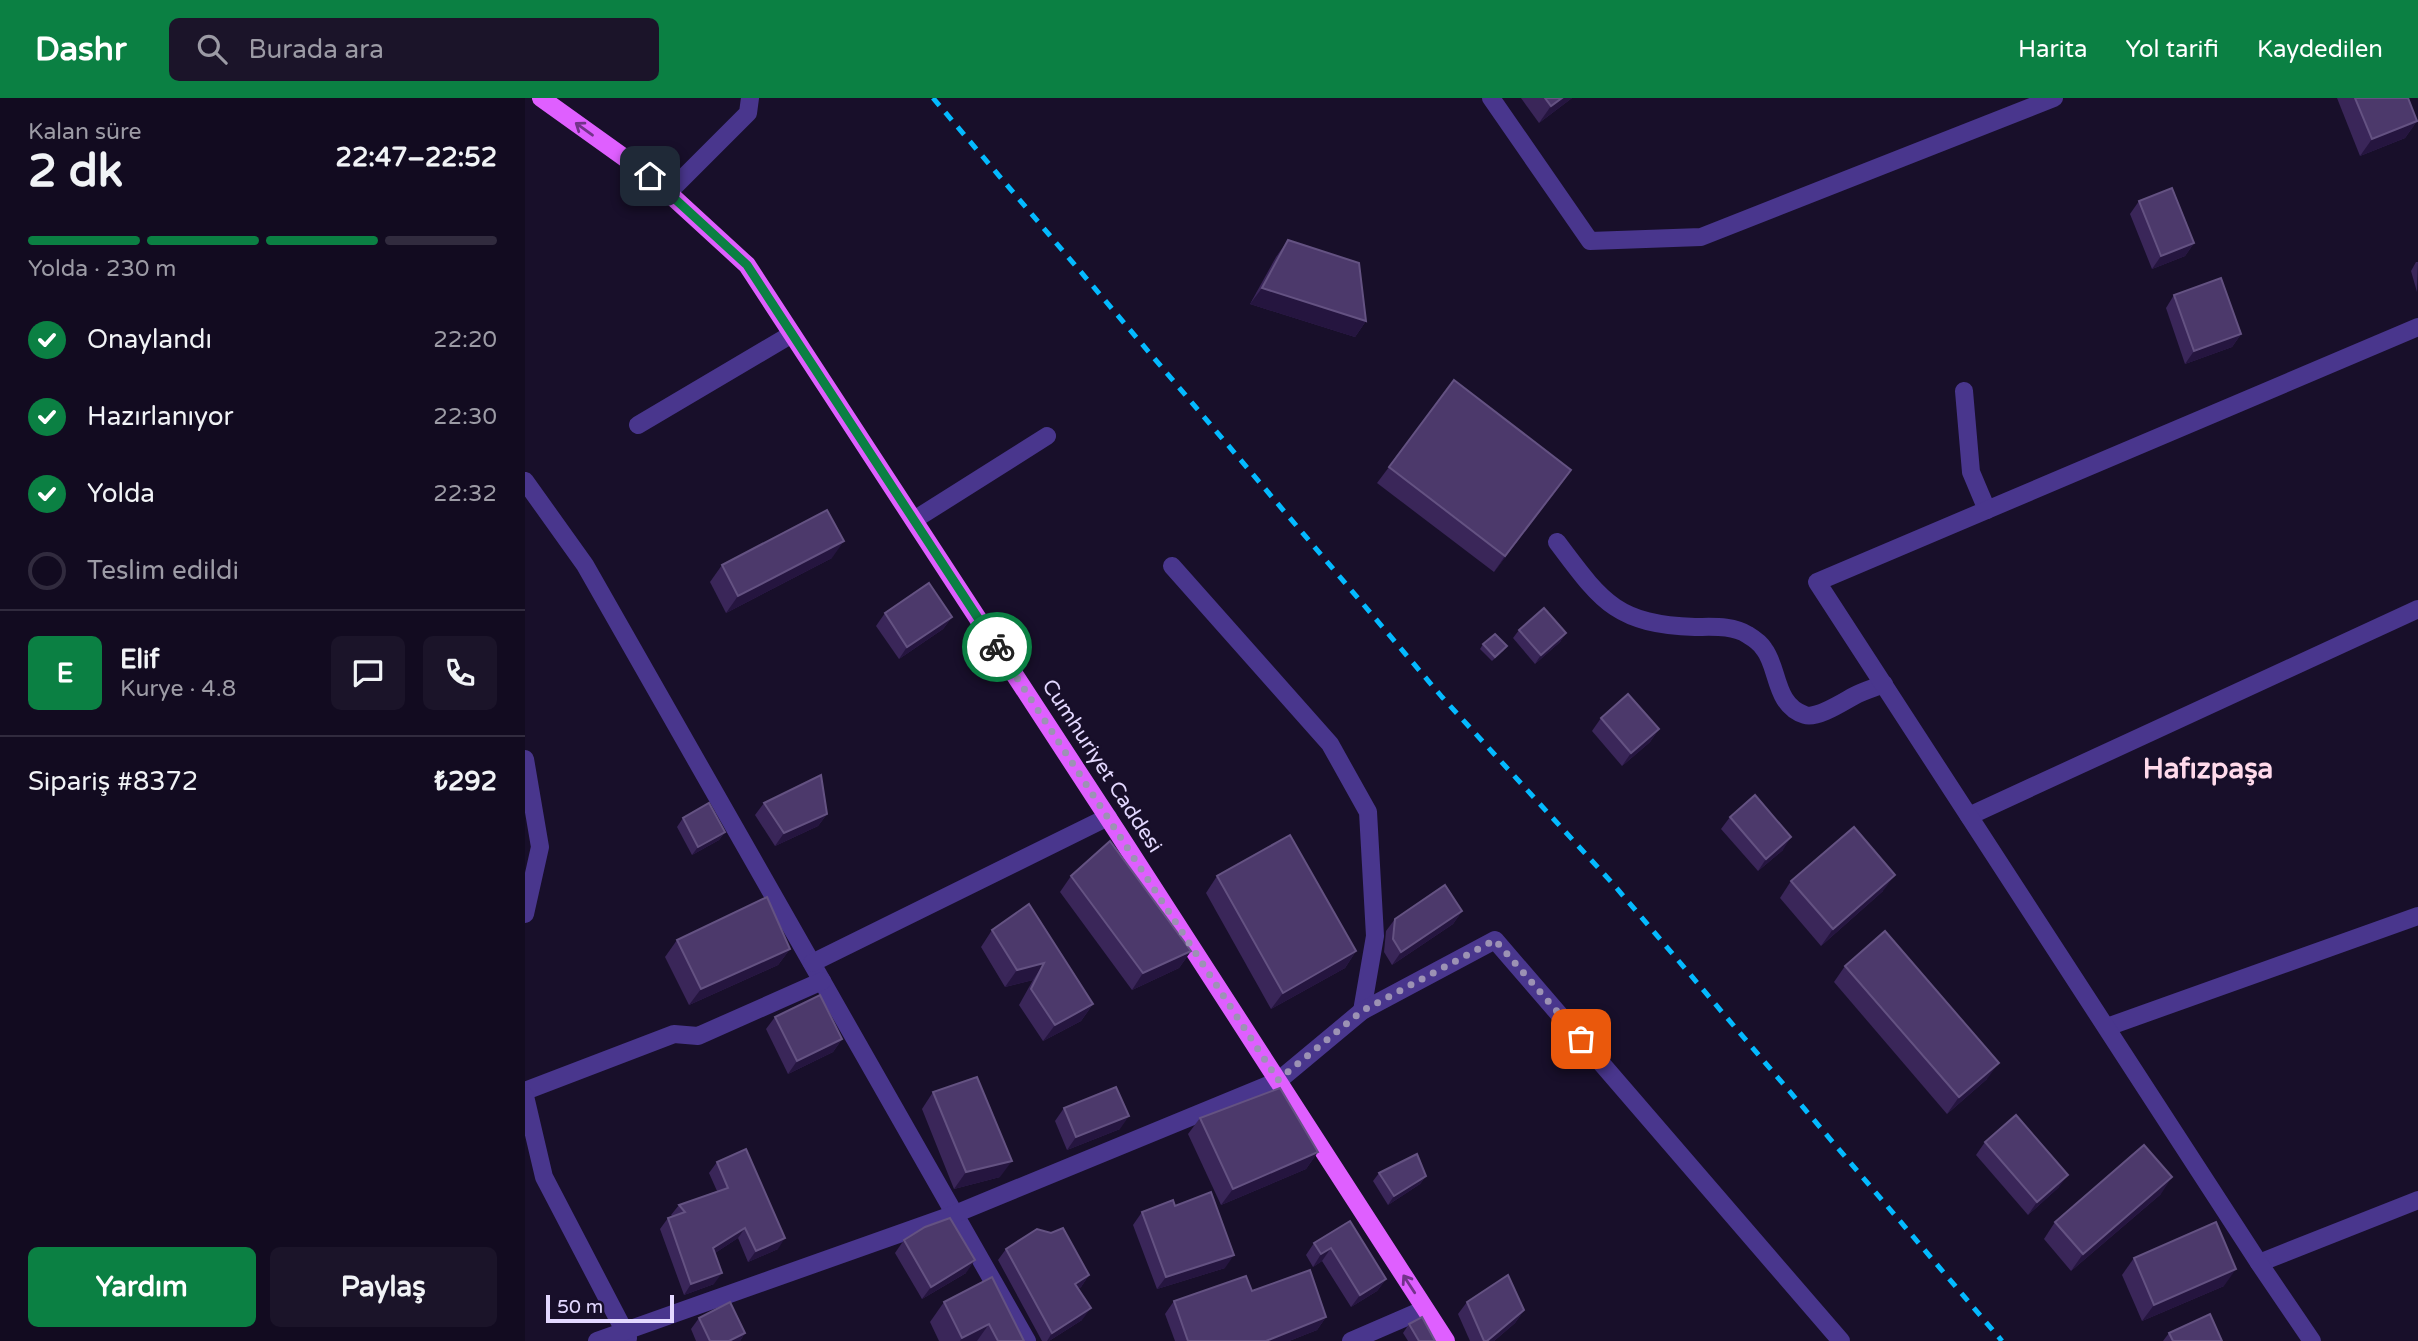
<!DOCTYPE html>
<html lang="tr">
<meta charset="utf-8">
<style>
:root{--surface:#120b20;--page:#1b1429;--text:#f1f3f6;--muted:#9c9ba5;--line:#312b3e;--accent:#0b8043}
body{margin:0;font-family:"Varela Round",sans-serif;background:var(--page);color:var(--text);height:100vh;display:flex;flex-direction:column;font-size:26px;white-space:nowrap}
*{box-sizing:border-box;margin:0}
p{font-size:23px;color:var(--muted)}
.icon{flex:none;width:38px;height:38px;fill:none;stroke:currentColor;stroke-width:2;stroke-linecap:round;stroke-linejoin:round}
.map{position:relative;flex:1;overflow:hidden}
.details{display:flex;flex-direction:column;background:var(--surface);width:525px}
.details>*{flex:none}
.scale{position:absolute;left:21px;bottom:18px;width:128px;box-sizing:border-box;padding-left:7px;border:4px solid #e3d8ff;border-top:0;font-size:19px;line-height:24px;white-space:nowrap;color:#e3d8ff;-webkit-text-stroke:5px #180f2a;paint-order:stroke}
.pin{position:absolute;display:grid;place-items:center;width:60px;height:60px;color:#fff;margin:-30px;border-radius:14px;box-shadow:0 4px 10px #0006}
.courier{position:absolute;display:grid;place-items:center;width:70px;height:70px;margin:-35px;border:5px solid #0b8043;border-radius:50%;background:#fff;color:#222;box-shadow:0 2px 9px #0007}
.headline em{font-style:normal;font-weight:800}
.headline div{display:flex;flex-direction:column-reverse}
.headline{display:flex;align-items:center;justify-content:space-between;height:119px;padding:0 28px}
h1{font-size:46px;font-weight:800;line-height:52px}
.bar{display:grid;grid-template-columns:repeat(4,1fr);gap:10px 7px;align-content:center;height:84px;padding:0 28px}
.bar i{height:9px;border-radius:5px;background:var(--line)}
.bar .on{background:var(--accent)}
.bar p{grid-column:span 4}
.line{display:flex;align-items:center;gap:18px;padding:0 28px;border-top:2px solid var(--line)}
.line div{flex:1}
.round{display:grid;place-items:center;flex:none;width:74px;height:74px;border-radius:10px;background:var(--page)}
ol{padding:0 28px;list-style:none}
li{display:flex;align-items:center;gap:21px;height:77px}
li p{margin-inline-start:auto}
li .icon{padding:7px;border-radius:50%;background:var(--accent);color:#fff;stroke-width:4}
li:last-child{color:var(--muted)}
li i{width:38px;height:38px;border:4px solid var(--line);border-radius:50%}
.cta{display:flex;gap:14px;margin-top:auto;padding:14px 28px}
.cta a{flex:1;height:80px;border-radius:10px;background:var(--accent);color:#fff;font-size:28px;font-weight:800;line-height:80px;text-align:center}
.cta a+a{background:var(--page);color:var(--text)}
header{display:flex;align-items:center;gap:42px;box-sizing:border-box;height:98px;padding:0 35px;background:var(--accent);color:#fff}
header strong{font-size:33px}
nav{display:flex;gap:38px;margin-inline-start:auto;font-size:24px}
.search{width:490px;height:63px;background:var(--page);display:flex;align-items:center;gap:18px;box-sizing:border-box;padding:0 24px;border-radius:10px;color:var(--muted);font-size:26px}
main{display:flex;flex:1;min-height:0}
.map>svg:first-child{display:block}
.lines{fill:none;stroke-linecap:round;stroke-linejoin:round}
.minor{stroke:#49368d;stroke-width:18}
.major{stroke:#df5fff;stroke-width:18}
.rail{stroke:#04baff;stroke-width:5;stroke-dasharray:10 9;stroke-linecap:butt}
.wall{fill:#3a2659}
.shaded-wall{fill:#25153f}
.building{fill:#4c396b;stroke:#645282;stroke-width:2}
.oneway{stroke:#72338a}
.done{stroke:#9c92b4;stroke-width:7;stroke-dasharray:0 12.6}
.route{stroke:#0b8043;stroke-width:9}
.labels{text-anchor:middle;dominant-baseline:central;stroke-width:5;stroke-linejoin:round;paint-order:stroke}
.street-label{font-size:21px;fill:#e3d8ff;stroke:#180f2a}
.district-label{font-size:28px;font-weight:bold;fill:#ffdaeb;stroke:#180f2a}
</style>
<header>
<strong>Dashr</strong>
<div class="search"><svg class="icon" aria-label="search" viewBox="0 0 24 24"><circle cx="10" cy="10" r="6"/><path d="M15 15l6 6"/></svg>Burada ara</div>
<nav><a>Harita</a><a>Yol tarifi</a><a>Kaydedilen</a></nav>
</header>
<main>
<section class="details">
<div class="headline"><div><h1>2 dk</h1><p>Kalan süre</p></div><em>22:47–22:52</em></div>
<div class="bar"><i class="on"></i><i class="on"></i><i class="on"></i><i></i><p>Yolda · 230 m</p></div>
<ol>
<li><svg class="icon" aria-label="check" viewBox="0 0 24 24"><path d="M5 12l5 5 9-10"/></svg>Onaylandı<p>22:20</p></li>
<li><svg class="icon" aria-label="check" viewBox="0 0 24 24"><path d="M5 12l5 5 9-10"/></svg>Hazırlanıyor<p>22:30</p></li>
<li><svg class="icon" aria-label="check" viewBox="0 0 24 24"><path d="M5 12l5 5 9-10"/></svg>Yolda<p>22:32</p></li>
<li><i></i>Teslim edildi</li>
</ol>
<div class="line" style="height:126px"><b class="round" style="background:var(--accent);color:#fff">E</b><div><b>Elif</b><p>Kurye · 4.8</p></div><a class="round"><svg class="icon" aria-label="chat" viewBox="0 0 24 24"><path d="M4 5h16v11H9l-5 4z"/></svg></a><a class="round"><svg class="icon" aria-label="phone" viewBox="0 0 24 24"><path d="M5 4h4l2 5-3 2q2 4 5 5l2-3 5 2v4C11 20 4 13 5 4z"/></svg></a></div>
<div class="line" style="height:91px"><div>Sipariş #8372</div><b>₺292</b></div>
<div class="cta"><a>Yardım</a><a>Paylaş</a></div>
</section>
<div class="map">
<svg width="1893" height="1243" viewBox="0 0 1893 1243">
<rect width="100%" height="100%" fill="#180f2a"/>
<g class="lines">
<g class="minor">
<polyline points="966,0 1065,143 1176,139 1529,0"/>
<polyline points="143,95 223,15 225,0"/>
<polyline points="1439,293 1446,374 1462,412"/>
<polyline points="113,327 267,236"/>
<polyline points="0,383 60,467 502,1243"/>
<polyline points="389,422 522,338"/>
<path d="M1032,444C1077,504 1091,526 1170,529C1187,529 1208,527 1223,537C1228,540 1236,546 1239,551C1254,570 1249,607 1280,617C1292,621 1318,604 1329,598C1338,593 1349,590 1359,586"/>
<polyline points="647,468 805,646 843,714 850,838 837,913"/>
<polyline points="0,661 15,749 0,816"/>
<polyline points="1444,718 1893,511"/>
<polyline points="287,865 583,719"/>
<polyline points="1582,929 1893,818"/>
<polyline points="0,993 149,936 173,938 297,883"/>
<polyline points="0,998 19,1079 103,1240"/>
<polyline points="1734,1165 1893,1102"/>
<polyline points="72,1243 430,1116 753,983 837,913 970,842 1316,1243"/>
<polyline points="826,1243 900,1211"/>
<polyline points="1787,1243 1734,1165 1292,484 1893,229"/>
</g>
<polyline class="major" points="16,0 125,78 222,167 591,732 921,1243"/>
<polyline class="rail" points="408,0 917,599 1089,787 1477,1243"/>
</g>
<g class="wall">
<polygon points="996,0 1047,0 1014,25"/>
<polygon points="1812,0 1883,0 1892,23 1880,40 1835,58"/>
<polygon points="1614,103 1669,145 1660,158 1627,171 1605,116"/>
<polygon points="763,142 841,223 830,239 725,206 751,159"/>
<polygon points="1891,164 1893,164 1892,194 1886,173"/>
<polygon points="1649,197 1716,236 1707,249 1660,266 1641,210"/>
<polygon points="864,369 1046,372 969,474 852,385"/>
<polygon points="307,460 201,515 185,484 197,467"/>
<polygon points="360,515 427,519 418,531 374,561 351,528"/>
<polygon points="994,532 1041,535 1035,544 1010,566 988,540"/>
<polygon points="958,546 979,552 967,563 955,551"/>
<polygon points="1076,620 1134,631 1125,644 1097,668 1067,633"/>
<polygon points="239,705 302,716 293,728 250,748 230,717"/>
<polygon points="1205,719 1258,752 1233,773 1196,731"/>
<polygon points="158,720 200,734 194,742 167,757 152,729"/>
<polygon points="546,778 666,853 654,870 607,892 535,794"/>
<polygon points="692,778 831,853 820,870 746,911 681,795"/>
<polygon points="1266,783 1358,793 1296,848 1255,800"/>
<polygon points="937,813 928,826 867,867 859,854 861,833 870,821"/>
<polygon points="467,832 568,906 556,923 518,943 494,907 508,882 480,889 456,849"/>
<polygon points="152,842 265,851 253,867 164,907 140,859"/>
<polygon points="1320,868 1462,981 1422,1016 1309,884"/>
<polygon points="250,919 317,941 308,954 263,976 241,931"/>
<polygon points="408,994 475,1079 429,1091 397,1011"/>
<polygon points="539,1010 595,1031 542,1052 530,1023"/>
<polygon points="675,1020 793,1054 781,1071 696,1107 663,1036"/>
<polygon points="1460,1044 1534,1089 1503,1117 1451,1057"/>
<polygon points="192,1064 253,1151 223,1164 213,1140 190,1155 189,1186 159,1197 135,1131 143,1120 147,1118 146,1117 154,1107 192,1093 184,1075"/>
<polygon points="854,1075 901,1078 895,1086 863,1107 848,1083"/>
<polygon points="1636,1096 1546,1173 1519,1141 1530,1124"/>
<polygon points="650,1108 700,1170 632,1191 608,1127 617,1114"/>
<polygon points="825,1123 861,1181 852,1193 826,1209 797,1163 788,1169 781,1157 789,1145"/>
<polygon points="379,1142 441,1175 397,1201 370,1155"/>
<polygon points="481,1151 564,1177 556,1189 553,1191 557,1222 524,1243 517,1243 473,1162"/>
<polygon points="1609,1160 1699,1188 1617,1223 1597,1177"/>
<polygon points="727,1193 801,1219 792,1232 764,1243 650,1243 640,1216 649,1203"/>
<polygon points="419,1204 499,1243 414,1243 405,1224"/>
<polygon points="942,1204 999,1212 990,1225 969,1243 945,1243 933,1216"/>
<polygon points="174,1220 220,1235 215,1243 171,1243 166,1231"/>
<polygon points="884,1226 910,1243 883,1243 878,1235"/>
<polygon points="1644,1235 1697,1243 1638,1243"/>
</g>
<g class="shaded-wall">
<polygon points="1037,0 1047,0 1014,25 1026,8"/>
<polygon points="1892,23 1880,40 1835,58 1847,41"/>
<polygon points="1669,145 1660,158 1627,171 1636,158"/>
<polygon points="737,190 841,223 830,239 725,206"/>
<polygon points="1716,236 1707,249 1660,266 1669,253"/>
<polygon points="1046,372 1035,388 969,474 980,458"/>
<polygon points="319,443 307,460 201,515 213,498"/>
<polygon points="427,519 418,531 374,561 382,549"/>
<polygon points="1041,535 1035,544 1010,566 1016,557"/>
<polygon points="1134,631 1125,644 1097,668 1106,655"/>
<polygon points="302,716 293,728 250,748 259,735"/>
<polygon points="200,734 194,742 167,757 173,749"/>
<polygon points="1266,739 1258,752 1233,773 1241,761"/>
<polygon points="1370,777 1358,793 1296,848 1308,831"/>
<polygon points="937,813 928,826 867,867 876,854"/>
<polygon points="265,851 253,867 164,907 176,891"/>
<polygon points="666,853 654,870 607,892 618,875"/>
<polygon points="831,853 820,870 746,911 758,895"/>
<polygon points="519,865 508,882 480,889 492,872"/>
<polygon points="568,906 556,923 518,943 530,927"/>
<polygon points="317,941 308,954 263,976 272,963"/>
<polygon points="1474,965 1462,981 1422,1016 1434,999"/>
<polygon points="604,1018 595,1031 542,1052 551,1039"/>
<polygon points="793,1054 781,1071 696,1107 708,1091"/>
<polygon points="487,1063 475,1079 429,1091 441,1074"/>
<polygon points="1543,1077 1534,1089 1503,1117 1512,1104"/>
<polygon points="901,1078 895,1086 863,1107 869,1098"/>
<polygon points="1647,1079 1636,1096 1546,1173 1558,1156"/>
<polygon points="220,1130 213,1140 181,1161 188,1150"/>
<polygon points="260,1140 253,1151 223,1164 231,1153"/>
<polygon points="806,1150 797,1163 788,1169 796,1156"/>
<polygon points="709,1157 700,1170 632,1191 641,1179"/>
<polygon points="450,1162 441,1175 397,1201 406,1189"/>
<polygon points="1711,1171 1699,1188 1617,1223 1629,1207"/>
<polygon points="197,1175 189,1186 159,1197 166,1186"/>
<polygon points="564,1177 556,1189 542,1198 550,1186"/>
<polygon points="861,1181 852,1193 826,1209 835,1197"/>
<polygon points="566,1210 557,1222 524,1243 522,1243 527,1235"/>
<polygon points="999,1212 990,1225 969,1243 962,1243"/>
<polygon points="801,1219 792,1232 764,1243 741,1243"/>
<polygon points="464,1226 452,1243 435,1243 437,1240"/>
<polygon points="220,1235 215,1243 204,1243"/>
</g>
<g class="building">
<polygon points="1020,0 1037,0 1026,8"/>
<polygon points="1830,0 1883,0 1892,23 1847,41"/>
<polygon points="1647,90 1669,145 1636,158 1614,103"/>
<polygon points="763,142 834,165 841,223 737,190"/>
<polygon points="1696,180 1716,236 1669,253 1649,197"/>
<polygon points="929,282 1046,372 980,458 864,369"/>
<polygon points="302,412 319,443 213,498 197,467"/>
<polygon points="404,485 427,519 382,549 360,515"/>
<polygon points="1019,510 1041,535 1016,557 994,532"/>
<polygon points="970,536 982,548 970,559 958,546"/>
<polygon points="1103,596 1134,631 1106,655 1076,620"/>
<polygon points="296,677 302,716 259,735 239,705"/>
<polygon points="1230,697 1266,739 1241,761 1205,719"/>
<polygon points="184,705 200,734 173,749 158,720"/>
<polygon points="1329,729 1370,777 1308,831 1266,783"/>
<polygon points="765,737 831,853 758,895 692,778"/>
<polygon points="585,743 666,853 618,875 546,778"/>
<polygon points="920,787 937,813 876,854 868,841 870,821"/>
<polygon points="242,799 265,851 176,891 152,842"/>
<polygon points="504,806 568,906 530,927 506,891 519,865 492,872 467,832"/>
<polygon points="1360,833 1474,965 1434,999 1320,868"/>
<polygon points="295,897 317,941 272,963 250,919"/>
<polygon points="452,979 487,1063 441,1074 408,994"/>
<polygon points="591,989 604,1018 551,1039 539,1010"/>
<polygon points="755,990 793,1054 708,1091 675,1020"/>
<polygon points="1491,1017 1543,1077 1512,1104 1460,1044"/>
<polygon points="1619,1047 1647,1079 1558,1156 1530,1124"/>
<polygon points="221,1051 260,1140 231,1153 220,1130 188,1150 197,1175 166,1186 143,1120 160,1114 154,1107 203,1090 192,1064"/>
<polygon points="892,1056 901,1078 869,1098 854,1075"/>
<polygon points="686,1094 709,1157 641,1179 617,1114 648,1102 650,1108"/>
<polygon points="425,1120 450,1162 406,1189 379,1142 400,1129"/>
<polygon points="825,1123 861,1181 835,1197 806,1150 796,1156 789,1145"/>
<polygon points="1691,1124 1711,1171 1629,1207 1609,1160"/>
<polygon points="538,1130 564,1177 550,1186 566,1210 527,1235 481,1151 512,1131 526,1135"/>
<polygon points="785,1172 801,1219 741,1243 663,1243 649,1203 721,1178 727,1193"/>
<polygon points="983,1177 999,1212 962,1243 959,1243 942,1204"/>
<polygon points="467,1179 499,1243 473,1243 464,1226 437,1240 419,1204"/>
<polygon points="205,1204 220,1235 204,1243 185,1243 174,1220"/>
<polygon points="1685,1216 1697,1243 1648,1243 1644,1235"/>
<polygon points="897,1219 910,1243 894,1243 884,1226"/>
</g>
<defs><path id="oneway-shaft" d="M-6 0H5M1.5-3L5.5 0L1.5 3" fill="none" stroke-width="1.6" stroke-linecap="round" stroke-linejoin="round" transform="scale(1.75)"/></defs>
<g class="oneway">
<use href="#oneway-shaft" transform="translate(59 31) rotate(-144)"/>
<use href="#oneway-shaft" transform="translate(884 1186) rotate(-123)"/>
</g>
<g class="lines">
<polyline class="done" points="472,549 753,982 837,913 970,842 1056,941"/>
<polyline class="route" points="125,78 222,167 472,549"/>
</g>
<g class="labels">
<g class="street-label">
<text transform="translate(577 668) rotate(57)">Cumhuriyet Caddesi</text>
</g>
<g class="district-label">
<text x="1683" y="671">Hafızpaşa</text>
</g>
</g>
</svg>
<div class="scale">50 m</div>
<div class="pin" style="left:1056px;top:941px;background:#ea580c"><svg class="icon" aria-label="bag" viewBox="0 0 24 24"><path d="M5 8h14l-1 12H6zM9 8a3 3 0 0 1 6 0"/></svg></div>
<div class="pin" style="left:125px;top:78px;background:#1f2937"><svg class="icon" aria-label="home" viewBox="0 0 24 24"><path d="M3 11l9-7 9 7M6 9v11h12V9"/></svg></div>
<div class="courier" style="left:472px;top:549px"><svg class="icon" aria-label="bike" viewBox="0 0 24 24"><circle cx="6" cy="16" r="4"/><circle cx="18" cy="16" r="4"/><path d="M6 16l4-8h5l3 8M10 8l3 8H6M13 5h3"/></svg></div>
</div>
</main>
